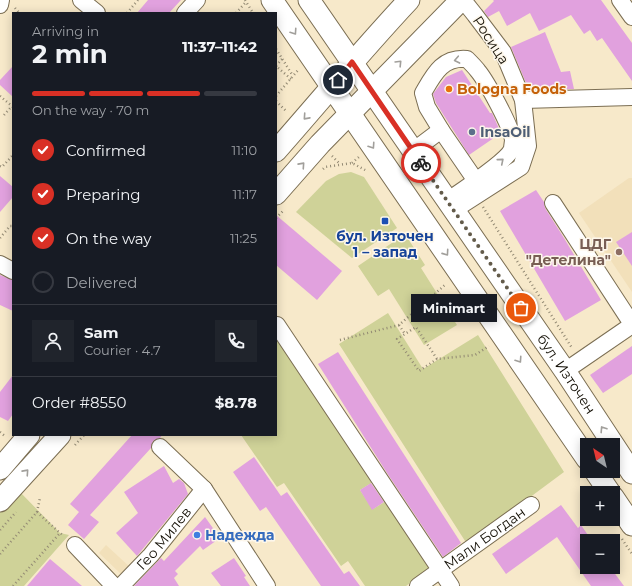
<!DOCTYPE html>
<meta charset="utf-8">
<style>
:root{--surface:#171b24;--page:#20242c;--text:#f1f3f6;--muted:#9ea1a6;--line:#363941;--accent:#d93025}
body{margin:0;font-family:Montserrat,sans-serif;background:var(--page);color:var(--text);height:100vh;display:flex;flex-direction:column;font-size:15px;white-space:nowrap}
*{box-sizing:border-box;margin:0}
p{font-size:13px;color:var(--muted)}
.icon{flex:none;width:22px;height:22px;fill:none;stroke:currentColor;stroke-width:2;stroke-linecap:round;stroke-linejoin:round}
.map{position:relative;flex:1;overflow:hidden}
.panel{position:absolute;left:12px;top:12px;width:265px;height:424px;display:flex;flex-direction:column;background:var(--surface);border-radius:0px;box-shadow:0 2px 10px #0003}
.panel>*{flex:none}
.needle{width:26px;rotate:325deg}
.controls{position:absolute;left:580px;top:438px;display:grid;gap:8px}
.controls a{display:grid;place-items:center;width:40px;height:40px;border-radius:0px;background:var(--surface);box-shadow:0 2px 10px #0003;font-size:20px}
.pin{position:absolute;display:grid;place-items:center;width:34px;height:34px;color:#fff;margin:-17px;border:2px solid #fff;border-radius:50%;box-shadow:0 1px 4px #0007}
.courier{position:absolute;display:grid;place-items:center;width:40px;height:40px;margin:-20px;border:3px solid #d93025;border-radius:50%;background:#fff;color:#222;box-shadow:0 1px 5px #0007}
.bubble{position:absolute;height:28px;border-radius:0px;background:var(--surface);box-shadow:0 2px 10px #0003;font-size:13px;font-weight:700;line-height:28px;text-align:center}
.overview em{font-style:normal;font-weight:700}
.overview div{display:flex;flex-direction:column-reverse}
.overview{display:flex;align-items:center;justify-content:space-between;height:68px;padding:0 20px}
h1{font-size:26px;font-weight:700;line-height:30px}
.bar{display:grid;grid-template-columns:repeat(4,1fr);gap:6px 4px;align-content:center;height:48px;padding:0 20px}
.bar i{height:5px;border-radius:3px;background:var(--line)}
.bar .on{background:var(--accent)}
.bar p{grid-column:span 4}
.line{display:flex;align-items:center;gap:10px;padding:0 20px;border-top:1px solid var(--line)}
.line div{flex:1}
.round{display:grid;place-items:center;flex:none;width:42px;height:42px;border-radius:0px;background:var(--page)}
ol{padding:0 20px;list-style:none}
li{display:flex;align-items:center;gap:12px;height:44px}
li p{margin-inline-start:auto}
li .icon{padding:4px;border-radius:50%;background:var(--accent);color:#fff;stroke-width:4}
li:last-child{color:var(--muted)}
li i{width:22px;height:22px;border:2px solid var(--line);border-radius:50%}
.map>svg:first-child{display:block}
.built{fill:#f2e0ba}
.green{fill:#cfd298}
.building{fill:#e1a1de}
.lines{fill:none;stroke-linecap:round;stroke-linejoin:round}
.minor-casing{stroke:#7b6e53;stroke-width:18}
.major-casing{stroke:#7b6e53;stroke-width:23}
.path{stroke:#928973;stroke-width:2.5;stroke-dasharray:1 3;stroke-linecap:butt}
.minor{stroke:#fff;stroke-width:16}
.major{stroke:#fff;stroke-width:21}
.oneway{stroke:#a19f9b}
.done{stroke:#635b4a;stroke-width:4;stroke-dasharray:0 7.2}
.route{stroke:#d93025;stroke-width:5}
.food-dot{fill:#e8710a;stroke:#fdf7eb;stroke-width:1.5}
.service-dot{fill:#5c6f8a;stroke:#fdf7eb;stroke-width:1.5}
.transit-dot{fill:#1a4fb4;stroke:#fdf7eb;stroke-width:1.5}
.education-dot{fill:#8d6e63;stroke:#fdf7eb;stroke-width:1.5}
.shop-dot{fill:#3f7fe0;stroke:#fdf7eb;stroke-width:1.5}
.labels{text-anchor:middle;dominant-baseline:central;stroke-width:3;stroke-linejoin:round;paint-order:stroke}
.street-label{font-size:14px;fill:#130f05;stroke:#fdf7eb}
.food-label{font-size:14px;font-weight:bold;fill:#c56008;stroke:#fdf7eb;text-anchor:start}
.service-label{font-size:14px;font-weight:bold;fill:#4e5e75;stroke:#fdf7eb;text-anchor:start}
.transit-label{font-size:14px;font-weight:bold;fill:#164399;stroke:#fdf7eb}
.education-label{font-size:14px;font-weight:bold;fill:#785e54;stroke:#fdf7eb;text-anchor:end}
.shop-label{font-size:14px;font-weight:bold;fill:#366cbe;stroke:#fdf7eb;text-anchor:start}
</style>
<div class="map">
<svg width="632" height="586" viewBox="0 0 632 586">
<rect width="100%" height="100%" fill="#f7e9ca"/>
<g class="built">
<polygon points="629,178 632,178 632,292 579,213"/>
<polygon points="106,545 131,568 123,576 99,553"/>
</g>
<g class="green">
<polygon points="351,172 364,177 397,228 352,258 296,212 326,181 339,174"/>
<polygon points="405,234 425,265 421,268 457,325 424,345 389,289 378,296 358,266"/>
<polygon points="388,313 423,369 478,335 564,472 467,544 339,344"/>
<polygon points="276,333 373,482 360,490 373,509 386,501 431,568 406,586 365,586 348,561 341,566 284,483 277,487 241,435 276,435"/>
<polygon points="19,491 60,533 69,535 24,586 0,586 0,512"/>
</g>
<g class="building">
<polygon points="148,0 181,0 169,13 137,13"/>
<polygon points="493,0 601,0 632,43 632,81 602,38 597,41 590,30 584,34 571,15 539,31 530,13 507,26 499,11 488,17 484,11 494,1"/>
<polygon points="545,32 561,72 570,71 574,89 529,90 511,47"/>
<polygon points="13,66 13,97 0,85 0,80"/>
<polygon points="462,70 490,113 492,113 501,133 469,155 436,103 433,94 446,77"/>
<polygon points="0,176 13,187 13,197 0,212"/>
<polygon points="536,190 544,202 545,208 564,238 601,300 565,321 500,211"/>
<polygon points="276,215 342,271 317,300 276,265"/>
<polygon points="632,232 632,266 616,242"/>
<polygon points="0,275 13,280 13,311 0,305"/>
<polygon points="632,346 632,374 603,393 590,375"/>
<polygon points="338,352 461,543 443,557 387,473 318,364"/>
<polygon points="13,375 13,414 8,421 0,417 0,392"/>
<polygon points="132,435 162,435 160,438 153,441 151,448 90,515 99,522 84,539 68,525 79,512 70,504"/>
<polygon points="254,457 281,496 287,492 344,574 349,571 360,586 321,586 266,507 260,511 233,472"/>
<polygon points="164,466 173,483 179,479 184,483 188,494 137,556 116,533 138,513 124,492"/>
<polygon points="371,483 384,502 372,510 360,490"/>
<polygon points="561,505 578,528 581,525 592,541 587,541 587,567 610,567 624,586 591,586 557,537 506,574 492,554"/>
<polygon points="205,517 220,538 203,550 200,546 175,571 178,574 174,578 179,586 134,586 161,558 164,561"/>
<polygon points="234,558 246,576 244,577 250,586 221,586 211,573"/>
<polygon points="50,559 82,586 27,586"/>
</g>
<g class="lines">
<defs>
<g id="minor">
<polyline points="81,0 97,13"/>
<polyline points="620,0 632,17"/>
<polyline points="0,5 1,0"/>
<polyline points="185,13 197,0"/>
<polyline points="523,100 632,97"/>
<polyline points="441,130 476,181"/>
<path d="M413,151L441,130L427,107L423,93C434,74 442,57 467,59C471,63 475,67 478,71C487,82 511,126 513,140C513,142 512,146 512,149C507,161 460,192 447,201"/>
<polyline points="553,203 632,324"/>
<polyline points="454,210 521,167 528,146 523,100 503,52 475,15 463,0"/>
<polyline points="0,264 13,271"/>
<polyline points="276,327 277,325 451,586"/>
<polyline points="565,371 632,325"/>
<polyline points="160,447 204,489 267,586"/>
<polyline points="75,545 114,586"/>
<path id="s1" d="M121,586L151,555L204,489"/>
<path id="s2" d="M418,586L531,505"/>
</g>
<g id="major">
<polyline points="272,0 587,459"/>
<path id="s3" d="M309,0L565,371L632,473"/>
<path d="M276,151C320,101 363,49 409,0"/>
<polyline points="276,194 320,144 461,0"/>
<polyline points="0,469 29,435"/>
<polyline points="595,471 610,493"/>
<polyline points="613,497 632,525"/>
<polyline points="0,501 60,435"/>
</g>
</defs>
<use href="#minor" class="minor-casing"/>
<use href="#major" class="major-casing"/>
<g class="path">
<polyline points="245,0 253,13"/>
<polyline points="15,8 19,13"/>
<polyline points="127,13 138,0"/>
<polyline points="236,13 246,2"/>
<polyline points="276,49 293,76"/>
<polyline points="282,59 276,66 291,79"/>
<polyline points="0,96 13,107"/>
<polyline points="276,96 299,69"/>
<polyline points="276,101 287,112"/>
<polyline points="4,115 12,106"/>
<polyline points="332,156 340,164"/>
<polyline points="352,163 360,156"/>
<polyline points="0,166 2,167 13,155"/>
<polyline points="323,169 325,167 352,163 367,171"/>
<polyline points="483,207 572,348"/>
<polyline points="276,218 284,210"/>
<polyline points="0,238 10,226 13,226"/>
<polyline points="399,325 405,334"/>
<polyline points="340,340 399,325 446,284"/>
<polyline points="437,359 419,371 397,339 416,327 437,359 475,355 489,346"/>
<polyline points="0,432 6,437"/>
<polyline points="75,445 84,435"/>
<polyline points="37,512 40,498"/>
<polyline points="0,530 16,512"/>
<polyline points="622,539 632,554"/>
<polyline points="0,554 37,512 60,533"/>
<polyline points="13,586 60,533 64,536"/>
</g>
<use href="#minor" class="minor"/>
<use href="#major" class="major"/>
</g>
<defs><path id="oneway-chevron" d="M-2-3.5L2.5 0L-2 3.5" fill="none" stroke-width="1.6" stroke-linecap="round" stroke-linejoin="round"/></defs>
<g class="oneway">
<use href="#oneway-chevron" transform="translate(294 32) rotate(56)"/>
<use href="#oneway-chevron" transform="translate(457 60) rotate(169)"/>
<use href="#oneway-chevron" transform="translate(399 63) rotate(-46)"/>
<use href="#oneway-chevron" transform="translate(306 117) rotate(132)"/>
<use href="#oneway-chevron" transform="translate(372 146) rotate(56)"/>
<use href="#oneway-chevron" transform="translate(501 161) rotate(-40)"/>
<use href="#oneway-chevron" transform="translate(302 165) rotate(-48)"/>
<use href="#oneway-chevron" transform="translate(446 253) rotate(55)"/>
<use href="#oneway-chevron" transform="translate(519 360) rotate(56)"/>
<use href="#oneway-chevron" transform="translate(603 429) rotate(-123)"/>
<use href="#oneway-chevron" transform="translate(26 472) rotate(-48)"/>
</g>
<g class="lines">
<polyline class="done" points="421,163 521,308"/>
<polyline class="route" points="338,80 352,62 421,163"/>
</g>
<circle class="food-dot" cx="449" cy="89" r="4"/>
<circle class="service-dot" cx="472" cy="132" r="4"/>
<rect class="transit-dot" x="381" y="217" width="8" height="8" rx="2"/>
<circle class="education-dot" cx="619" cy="252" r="4"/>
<circle class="shop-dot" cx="197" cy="535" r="4"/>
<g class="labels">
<g class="street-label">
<text transform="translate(491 40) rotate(57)">Росица</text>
<text stroke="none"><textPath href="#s3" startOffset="454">бул. Източен</textPath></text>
<text stroke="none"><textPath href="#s1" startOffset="64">Гео Милев</textPath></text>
<text stroke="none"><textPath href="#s2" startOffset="82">Мали Богдан</textPath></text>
</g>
<g class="food-label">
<text x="457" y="89">Bologna Foods</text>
</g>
<g class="service-label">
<text x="480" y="132">InsaOil</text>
</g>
<g class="transit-label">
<text x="385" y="236">бул. Източен<tspan x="385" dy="16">1 – запад</tspan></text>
</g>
<g class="education-label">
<text x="611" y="244">ЦДГ<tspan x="611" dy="16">"Детелина"</tspan></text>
</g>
<g class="shop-label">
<text x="205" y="535">Надежда</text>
</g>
</g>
</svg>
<div class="controls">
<a><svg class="needle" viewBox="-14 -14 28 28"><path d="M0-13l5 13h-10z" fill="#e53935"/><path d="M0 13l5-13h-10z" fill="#9ea1a6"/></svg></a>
<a>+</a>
<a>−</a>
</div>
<div class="pin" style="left:521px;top:308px;background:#ea580c"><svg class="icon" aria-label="bag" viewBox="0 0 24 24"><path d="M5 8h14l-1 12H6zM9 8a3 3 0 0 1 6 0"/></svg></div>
<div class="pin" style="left:338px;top:80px;background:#1f2937"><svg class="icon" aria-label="home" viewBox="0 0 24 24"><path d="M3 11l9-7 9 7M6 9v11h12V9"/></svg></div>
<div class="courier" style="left:421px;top:163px"><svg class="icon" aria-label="bike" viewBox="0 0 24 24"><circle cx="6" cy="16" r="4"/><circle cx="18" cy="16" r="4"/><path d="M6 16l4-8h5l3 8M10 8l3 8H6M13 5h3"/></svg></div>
<div class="bubble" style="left:411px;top:294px;width:86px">Minimart</div>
<section class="panel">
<div class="overview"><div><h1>2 min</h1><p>Arriving in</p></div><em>11:37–11:42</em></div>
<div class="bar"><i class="on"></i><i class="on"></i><i class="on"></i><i></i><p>On the way · 70 m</p></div>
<ol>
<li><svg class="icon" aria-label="check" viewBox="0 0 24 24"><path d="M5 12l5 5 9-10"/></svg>Confirmed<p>11:10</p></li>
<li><svg class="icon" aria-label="check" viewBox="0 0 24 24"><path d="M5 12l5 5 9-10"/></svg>Preparing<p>11:17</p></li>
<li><svg class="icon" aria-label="check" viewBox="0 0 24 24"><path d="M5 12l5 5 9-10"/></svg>On the way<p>11:25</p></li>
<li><i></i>Delivered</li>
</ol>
<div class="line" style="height:72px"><a class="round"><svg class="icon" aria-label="person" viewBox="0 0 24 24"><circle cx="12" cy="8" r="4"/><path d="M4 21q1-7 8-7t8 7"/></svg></a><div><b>Sam</b><p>Courier · 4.7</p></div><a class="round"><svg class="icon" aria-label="phone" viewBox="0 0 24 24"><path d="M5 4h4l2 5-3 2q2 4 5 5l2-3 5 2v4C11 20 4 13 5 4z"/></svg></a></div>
<div class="line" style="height:52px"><div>Order #8550</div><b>$8.78</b></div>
</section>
</div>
